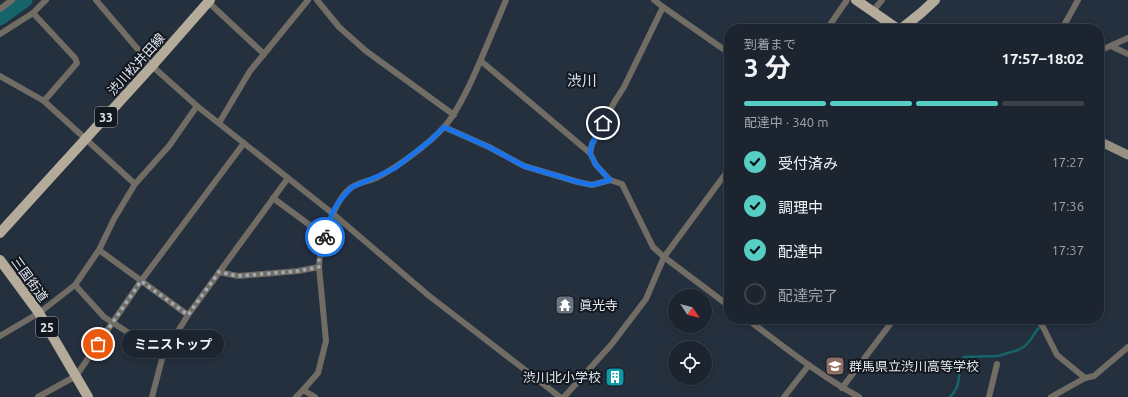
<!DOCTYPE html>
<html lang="ja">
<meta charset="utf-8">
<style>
:root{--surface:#1c242f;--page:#252c37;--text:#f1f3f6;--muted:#a0a4aa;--line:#3a414b;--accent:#56cec3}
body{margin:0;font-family:Ubuntu,"Noto Sans JP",sans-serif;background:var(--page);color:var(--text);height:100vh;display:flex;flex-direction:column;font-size:15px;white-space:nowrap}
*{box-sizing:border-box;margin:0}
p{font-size:13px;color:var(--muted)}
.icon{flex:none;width:22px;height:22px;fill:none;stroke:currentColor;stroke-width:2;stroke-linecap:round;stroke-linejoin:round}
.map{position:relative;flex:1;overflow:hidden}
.side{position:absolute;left:724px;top:24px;width:380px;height:300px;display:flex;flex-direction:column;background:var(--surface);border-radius:16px;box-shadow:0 2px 6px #0003,0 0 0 1px var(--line)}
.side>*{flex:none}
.needle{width:26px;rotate:125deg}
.buttons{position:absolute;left:668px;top:289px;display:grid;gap:8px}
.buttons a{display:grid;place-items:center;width:44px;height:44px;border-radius:50%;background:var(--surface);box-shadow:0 2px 6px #0003,0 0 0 1px var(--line);font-size:20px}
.pin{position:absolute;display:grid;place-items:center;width:34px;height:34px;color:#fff;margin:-17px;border:2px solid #fff;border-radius:50%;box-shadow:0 1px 4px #0007}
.courier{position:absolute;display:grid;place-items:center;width:40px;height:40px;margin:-20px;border:3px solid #1a73e8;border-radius:50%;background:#fff;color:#222;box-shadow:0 1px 5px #0007}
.bubble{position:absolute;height:28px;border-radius:14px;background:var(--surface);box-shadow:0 2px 6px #0003,0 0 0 1px var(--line);font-size:13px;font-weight:700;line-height:28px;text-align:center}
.overview em{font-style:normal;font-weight:700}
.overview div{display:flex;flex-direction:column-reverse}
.overview{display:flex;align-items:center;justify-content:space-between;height:68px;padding:0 20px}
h1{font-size:26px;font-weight:700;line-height:30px}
.bar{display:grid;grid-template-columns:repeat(4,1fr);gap:6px 4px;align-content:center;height:48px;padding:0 20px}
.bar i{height:5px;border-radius:3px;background:var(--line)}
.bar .selected{background:var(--accent)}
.bar p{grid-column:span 4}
ol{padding:0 20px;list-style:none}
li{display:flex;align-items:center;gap:12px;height:44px}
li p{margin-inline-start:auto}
li .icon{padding:4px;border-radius:50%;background:var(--accent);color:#111;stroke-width:4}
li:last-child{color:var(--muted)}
li i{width:22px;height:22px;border:2px solid var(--line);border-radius:50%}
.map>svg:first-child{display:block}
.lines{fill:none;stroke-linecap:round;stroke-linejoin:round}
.stream{stroke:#146469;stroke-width:2.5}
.river{stroke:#146469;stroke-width:15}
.street{stroke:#716d65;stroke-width:6}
.secondary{stroke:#979083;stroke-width:9}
.primary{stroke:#b4ab9a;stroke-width:10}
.done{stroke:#a0a8b4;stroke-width:4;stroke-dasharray:0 7.2}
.route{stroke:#1a73e8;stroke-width:5}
.labels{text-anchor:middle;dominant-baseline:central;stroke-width:4;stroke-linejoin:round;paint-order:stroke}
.shield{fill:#13171e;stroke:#a4aab3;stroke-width:1}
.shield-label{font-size:12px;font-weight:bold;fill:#e2e9f3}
.street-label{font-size:13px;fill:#e2e9f3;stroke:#13171e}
.poi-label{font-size:13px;fill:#e2e9f3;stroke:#13171e;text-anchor:start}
.quarter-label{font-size:15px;fill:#d3e1f5;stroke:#13171e}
</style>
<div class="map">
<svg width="1128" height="397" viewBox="0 0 1128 397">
<rect width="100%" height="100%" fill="#25303f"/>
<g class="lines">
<g class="stream">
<polyline points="1099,227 1102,220"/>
<path d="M950,397C954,393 957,388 958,383C961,374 957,364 964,357L998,356L1018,350L1025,346L1031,339L1037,330L1044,323L1047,319"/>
</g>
<polyline class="river" points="0,18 25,0"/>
<g class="street">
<polyline points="96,0 152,66 197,106 332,213 428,295 560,397"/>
<polyline points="206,0 264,54 308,0"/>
<polyline points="317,0 339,27 366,51 454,115"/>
<polyline points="654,0 663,7 729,53"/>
<polyline points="0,9 12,0"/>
<polyline points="873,11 882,0"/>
<polyline points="33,13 75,58 77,63 44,101"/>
<polyline points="827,29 847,0"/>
<polyline points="1062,29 1078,0"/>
<polyline points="0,34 33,13 46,0"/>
<polyline points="1111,46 1128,54"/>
<polyline points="1099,51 1128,38"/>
<polyline points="481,61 590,153"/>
<polyline points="0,76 44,101 135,184"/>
<polyline points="219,123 250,71 264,54"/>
<polyline points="444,127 489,147 524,166 578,182 592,185 610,180 622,184 653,247 664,257 729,306"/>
<polyline points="610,180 596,165 590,153 592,144 615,101 624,87 663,7"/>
<polyline points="273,198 315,229 327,229"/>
<polyline points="99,250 188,315"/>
<polyline points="219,272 238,276 298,271 319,267"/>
<polyline points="75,285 104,317 163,355"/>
<path d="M747,319C783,346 819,375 859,397"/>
<polyline points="1037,319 1042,325 1057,355 1085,378 1051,397"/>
<polyline points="0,336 39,313 75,285 99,250 114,219 135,184 169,146 197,106"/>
<polyline points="1085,378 1094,376 1128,347"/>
<polyline points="842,388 894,319"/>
<polyline points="303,390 315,397"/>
<polyline points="38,397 76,376 141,281 244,143"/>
<polyline points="152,397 163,355 188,315 288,178"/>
<path d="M296,397L303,390L318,373L326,341L319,267C320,245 334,199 352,187C360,182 370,181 378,177C399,166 429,144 445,126C456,113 463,98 470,84C483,56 494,28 506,0"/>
<polyline points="564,397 611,345 646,299 664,257 729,169"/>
<polyline points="784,397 809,365"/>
<polyline points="989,397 997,364"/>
</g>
<polyline class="secondary" points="1099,141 1128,155"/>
<g class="primary">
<polyline points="856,0 898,29"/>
<polyline points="901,29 921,13 935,0"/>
<polyline points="0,233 152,66 210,0"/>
<polyline points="0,260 39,313 88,397"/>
</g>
</g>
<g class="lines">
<polyline class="done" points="98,344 141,281 188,315 219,272 238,276 298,271 319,267 319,256 325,237"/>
<polyline class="route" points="325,237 332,213 340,200 352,187 376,177 395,168 431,140 444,127 489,147 524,166 578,182 592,185 610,180 596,165 590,153 592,144 603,123"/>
</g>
<defs>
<symbol id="temple-square" viewBox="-11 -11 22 22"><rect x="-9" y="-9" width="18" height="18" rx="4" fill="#6b7280" stroke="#13171e"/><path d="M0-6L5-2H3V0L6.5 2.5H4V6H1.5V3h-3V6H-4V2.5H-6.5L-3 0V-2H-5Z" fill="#fff"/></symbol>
<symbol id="school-square" viewBox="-11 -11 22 22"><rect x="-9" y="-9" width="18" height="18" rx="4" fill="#8d6e63" stroke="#13171e"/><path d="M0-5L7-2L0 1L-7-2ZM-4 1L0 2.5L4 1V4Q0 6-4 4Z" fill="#fff"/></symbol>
<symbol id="building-square" viewBox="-11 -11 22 22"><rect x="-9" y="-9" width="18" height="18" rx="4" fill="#0f9aa8" stroke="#13171e"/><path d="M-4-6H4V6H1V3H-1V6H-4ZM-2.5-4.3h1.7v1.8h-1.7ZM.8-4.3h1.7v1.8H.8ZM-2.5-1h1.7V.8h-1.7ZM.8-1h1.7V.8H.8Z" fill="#fff"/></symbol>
</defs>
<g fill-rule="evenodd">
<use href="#temple-square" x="554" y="294" width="22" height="22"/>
<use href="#school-square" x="824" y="355" width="22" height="22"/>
<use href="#building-square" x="604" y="366" width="22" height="22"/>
</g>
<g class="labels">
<g class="shield">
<rect x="95" y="107" width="22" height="20" rx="3"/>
<rect x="36" y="317" width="22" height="20" rx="3"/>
</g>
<g class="shield-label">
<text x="106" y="117">33</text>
<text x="47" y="327">25</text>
</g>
<g class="street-label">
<text transform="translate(136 64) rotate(-48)">渋川松井田線</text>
<text transform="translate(30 279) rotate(54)">三国街道</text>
</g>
<g class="poi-label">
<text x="579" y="305">眞光寺</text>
<text x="849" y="366">群馬県立渋川高等学校</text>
<text x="601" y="377" text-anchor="end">渋川北小学校</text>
</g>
<g class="quarter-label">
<text x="582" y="80">渋川</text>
</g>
</g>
</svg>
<div class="buttons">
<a><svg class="needle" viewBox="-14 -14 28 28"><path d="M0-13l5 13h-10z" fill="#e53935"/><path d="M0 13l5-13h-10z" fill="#a0a4aa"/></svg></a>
<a><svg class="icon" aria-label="locate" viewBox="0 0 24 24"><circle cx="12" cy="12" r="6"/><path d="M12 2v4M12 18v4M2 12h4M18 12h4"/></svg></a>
</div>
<div class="pin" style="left:98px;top:344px;background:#ea580c"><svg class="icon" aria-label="bag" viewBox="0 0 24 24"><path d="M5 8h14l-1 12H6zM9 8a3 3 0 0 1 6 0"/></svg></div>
<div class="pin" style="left:603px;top:123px;background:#1f2937"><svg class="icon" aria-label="home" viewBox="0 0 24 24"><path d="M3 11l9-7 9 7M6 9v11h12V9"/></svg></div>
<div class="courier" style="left:325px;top:237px"><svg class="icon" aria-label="bike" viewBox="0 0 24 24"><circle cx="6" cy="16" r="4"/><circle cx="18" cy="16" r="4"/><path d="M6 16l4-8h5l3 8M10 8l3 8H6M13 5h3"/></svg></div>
<div class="bubble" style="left:122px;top:330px;width:102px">ミニストップ</div>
<section class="side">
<div class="overview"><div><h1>3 分</h1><p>到着まで</p></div><em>17:57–18:02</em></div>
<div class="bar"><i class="selected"></i><i class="selected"></i><i class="selected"></i><i></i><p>配達中 · 340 m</p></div>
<ol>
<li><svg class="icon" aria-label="check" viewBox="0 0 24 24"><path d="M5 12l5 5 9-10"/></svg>受付済み<p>17:27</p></li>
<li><svg class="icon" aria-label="check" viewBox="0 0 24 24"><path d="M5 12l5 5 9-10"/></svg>調理中<p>17:36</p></li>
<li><svg class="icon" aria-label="check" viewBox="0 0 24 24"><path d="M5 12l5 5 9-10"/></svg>配達中<p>17:37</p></li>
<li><i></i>配達完了</li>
</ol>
</section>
</div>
